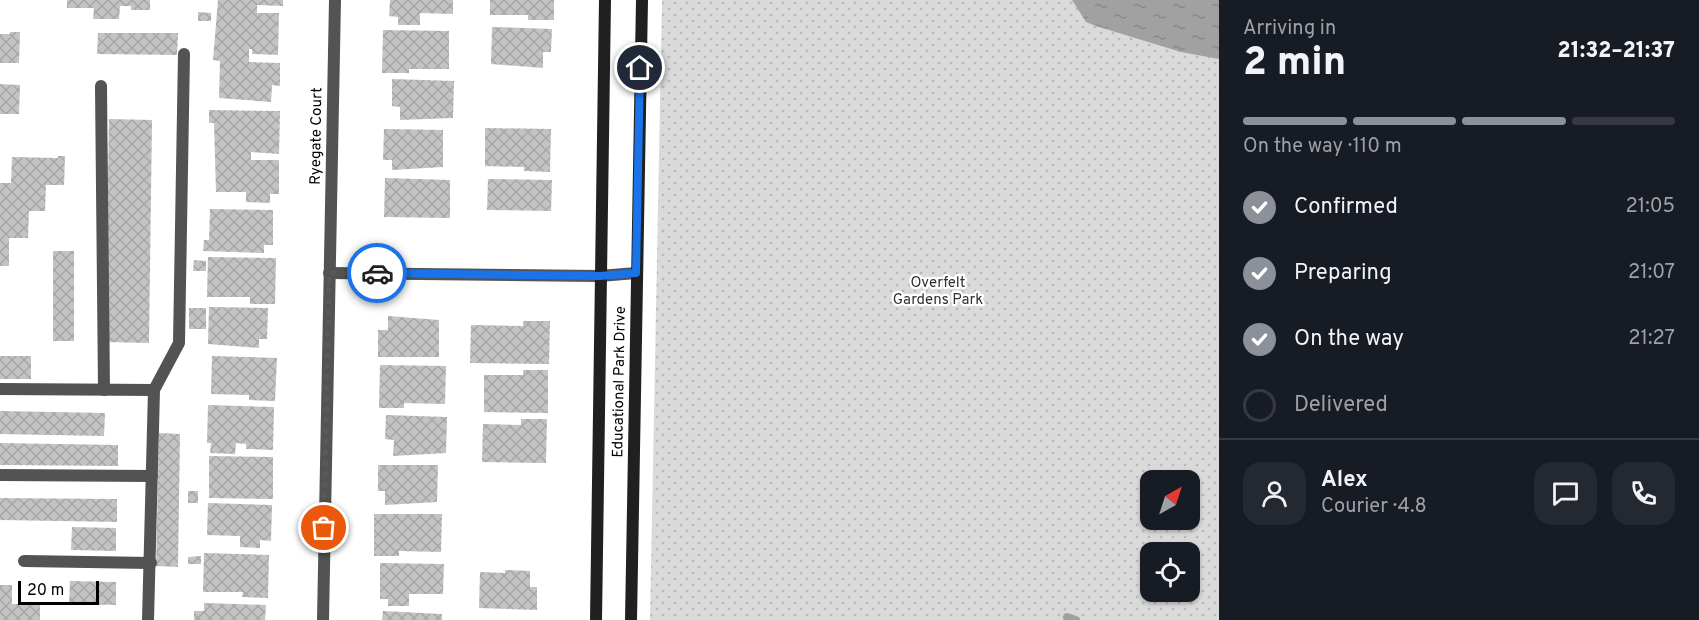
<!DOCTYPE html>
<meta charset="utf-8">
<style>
:root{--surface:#171b24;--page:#242831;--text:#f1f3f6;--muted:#9ea1a6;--line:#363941;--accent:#8c9099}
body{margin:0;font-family:Overpass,sans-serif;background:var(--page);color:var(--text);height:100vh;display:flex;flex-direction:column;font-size:22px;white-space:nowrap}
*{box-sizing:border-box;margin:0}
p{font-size:20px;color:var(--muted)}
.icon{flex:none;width:33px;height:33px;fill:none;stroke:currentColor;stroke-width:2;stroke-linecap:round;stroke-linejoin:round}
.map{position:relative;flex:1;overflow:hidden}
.details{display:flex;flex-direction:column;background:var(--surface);width:480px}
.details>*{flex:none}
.needle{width:39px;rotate:39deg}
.tools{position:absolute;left:1140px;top:470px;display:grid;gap:12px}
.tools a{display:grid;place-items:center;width:60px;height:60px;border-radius:12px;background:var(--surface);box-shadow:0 2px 4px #0004;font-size:30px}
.scale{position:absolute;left:18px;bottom:15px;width:81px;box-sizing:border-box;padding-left:6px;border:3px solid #000;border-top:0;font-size:16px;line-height:21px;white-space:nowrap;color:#000;-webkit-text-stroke:4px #fff;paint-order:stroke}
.pin{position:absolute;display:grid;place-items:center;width:51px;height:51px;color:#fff;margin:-26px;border:3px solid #fff;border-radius:50%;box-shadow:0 2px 6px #0007}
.courier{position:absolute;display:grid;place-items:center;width:60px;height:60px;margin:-30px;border:4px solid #1a73e8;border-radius:50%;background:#fff;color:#222;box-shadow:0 2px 8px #0007}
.headline em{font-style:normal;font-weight:800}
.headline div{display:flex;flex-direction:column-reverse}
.headline{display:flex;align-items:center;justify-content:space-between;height:102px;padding:0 24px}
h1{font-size:39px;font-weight:800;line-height:45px}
.bar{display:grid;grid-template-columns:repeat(4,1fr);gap:9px 6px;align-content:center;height:72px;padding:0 24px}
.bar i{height:8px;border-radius:4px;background:var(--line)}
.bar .current{background:var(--accent)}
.bar p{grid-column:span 4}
.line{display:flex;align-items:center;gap:15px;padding:0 24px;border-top:2px solid var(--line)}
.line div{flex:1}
.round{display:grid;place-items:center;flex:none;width:63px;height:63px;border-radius:18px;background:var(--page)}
ol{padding:0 24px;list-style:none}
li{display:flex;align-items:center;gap:18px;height:66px}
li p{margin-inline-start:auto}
li .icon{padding:6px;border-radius:50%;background:var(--accent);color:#fff;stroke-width:4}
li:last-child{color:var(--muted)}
li i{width:33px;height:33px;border:3px solid var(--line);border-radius:50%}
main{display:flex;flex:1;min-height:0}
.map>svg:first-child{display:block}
.park{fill:url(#park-dots);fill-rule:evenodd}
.water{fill:url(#water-ripples)}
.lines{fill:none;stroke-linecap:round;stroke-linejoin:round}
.stream{stroke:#a1a1a1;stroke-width:8}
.building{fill:url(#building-cross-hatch)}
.lane{stroke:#535353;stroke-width:12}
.street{stroke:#535353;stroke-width:12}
.secondary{stroke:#202020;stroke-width:12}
.done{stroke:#595959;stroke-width:6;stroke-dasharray:0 10.8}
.route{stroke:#1a73e8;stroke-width:8}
.labels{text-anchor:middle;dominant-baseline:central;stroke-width:4.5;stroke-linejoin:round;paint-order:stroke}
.street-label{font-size:15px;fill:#000;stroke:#fff}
.park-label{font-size:15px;fill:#313131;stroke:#fff}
</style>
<main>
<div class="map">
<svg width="1219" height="620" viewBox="0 0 1219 620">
<defs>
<pattern id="park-dots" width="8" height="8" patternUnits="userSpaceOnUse" patternTransform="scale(1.5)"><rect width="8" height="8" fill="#dadada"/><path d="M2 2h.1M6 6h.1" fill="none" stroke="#b9b9b9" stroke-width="1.8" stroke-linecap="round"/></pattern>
<pattern id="water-ripples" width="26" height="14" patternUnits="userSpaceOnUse" patternTransform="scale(1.5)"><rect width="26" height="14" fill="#a1a1a1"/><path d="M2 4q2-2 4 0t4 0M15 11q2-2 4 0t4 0" fill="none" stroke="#898989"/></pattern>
<pattern id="building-cross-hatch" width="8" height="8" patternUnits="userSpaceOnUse" patternTransform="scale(1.5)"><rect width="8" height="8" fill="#c3c3c3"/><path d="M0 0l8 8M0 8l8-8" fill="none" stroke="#a6a6a6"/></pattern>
</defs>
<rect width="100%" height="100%" fill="#fff"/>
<path class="park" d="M662,0H1219V620H650ZM1150,480H1190V519H1150ZM1150,552H1190V591H1150Z"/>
<polygon class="water" points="1072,0 1219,0 1219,59 1181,52 1096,26 1086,22"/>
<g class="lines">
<polyline class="stream" points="1067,617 1076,620"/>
</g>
<g class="building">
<polygon points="67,0 150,0 150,10 131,10 131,6 120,6 119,19 93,19 94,8 67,8"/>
<polygon points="218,0 283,0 283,6 257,5 257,13 279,13 278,55 252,54 252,49 249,49 249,62 280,63 280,86 272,85 271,102 219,98 220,61 213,60"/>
<polygon points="390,0 453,0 453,14 420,13 420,25 398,25 398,17 389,16"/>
<polygon points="490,0 554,0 554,20 528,20 528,15 490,15"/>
<polygon points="198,12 211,13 211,21 198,21"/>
<polygon points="492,27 552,29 551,52 543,52 543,68 491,64"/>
<polygon points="383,30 449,31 449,69 409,69 409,73 382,73"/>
<polygon points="10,32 20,32 19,63 0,63 0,34 10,34"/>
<polygon points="98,33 178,33 177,55 97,54"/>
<polygon points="392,79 454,81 453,118 400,120 400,107 392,106"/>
<polygon points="0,84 20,85 19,114 0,114"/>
<polygon points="209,110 280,111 279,154 251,152 251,160 279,160 279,194 270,194 270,203 246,202 246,192 216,192 214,123 209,123"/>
<polygon points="109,119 152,120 149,343 105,342"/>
<polygon points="485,128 551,129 550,172 524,171 524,167 485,166"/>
<polygon points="384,129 443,130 443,167 392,170 392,160 383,160"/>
<polygon points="58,156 65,156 64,185 46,185 45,211 29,211 28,238 9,238 9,266 0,266 0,183 11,183 12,157 58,158"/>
<polygon points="385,178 450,180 450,218 384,217"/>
<polygon points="488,179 552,180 551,211 487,210"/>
<polygon points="210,209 273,210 273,245 264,245 264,253 203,251 204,240 209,240"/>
<rect x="53" y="251" width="21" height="90"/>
<polygon points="208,257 276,258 275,304 250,304 250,297 207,297"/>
<polygon points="194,260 206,261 206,271 193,271"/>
<polygon points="209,307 268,308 267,339 259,339 259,348 208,344"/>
<rect x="189" y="308" width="17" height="21"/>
<polygon points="388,316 439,320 439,357 378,357 378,330 388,330"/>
<polygon points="523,321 550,321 549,364 470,363 471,325 523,326"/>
<rect x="0" y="356" width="31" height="23"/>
<polygon points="212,356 277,358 275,401 249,400 249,395 211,394"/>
<polygon points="380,365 446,366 445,404 404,403 404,408 379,408"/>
<polygon points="523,370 548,370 548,413 484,412 484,375 523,375"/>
<polygon points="208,405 274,407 273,450 246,449 246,444 236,443 235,454 210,453 211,443 207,443"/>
<polygon points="0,411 105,413 104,436 0,434"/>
<polygon points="386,415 447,417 446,453 393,456 394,440 385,439"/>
<polygon points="521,419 547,419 546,463 482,462 483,424 521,425"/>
<polygon points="159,433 180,434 178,567 156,566"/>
<polygon points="0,443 118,445 118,466 0,465"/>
<polygon points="209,456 273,457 273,499 209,498"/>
<polygon points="378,465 438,465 437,502 385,505 385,491 378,491"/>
<rect x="188" y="491" width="10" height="12"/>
<polygon points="0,498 117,499 117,522 0,520"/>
<polygon points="208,503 272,505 271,541 260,540 260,548 240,547 240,536 207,535"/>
<polygon points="374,514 442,514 441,552 399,551 399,556 374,556"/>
<polygon points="72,527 116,528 116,551 71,550"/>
<polygon points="204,553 269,555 268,598 242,597 243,592 203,592"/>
<polygon points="201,556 201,564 188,564 188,557"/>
<polygon points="380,563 444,564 443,594 409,594 409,606 388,606 388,599 380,599"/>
<polygon points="505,570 530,571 530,587 537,587 537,610 479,608 480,572 505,573"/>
<polygon points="70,581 116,582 116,605 69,604"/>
<polygon points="0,585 12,585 12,604 40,604 40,620 0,620"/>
<polygon points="204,603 266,605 265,620 194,620 194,611 204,611"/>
<polygon points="383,611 442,614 442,620 382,620"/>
</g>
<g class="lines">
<g class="lane">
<polyline points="101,86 104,390"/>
<polyline points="0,389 154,390"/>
<polyline points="0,475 152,476"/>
<polyline points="24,561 151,563"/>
<polyline points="148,620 154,390 179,343 184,54"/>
</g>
<g class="street">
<polyline points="329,273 600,276 636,273"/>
<polyline points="323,620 335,0"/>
</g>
<g class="secondary">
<polyline points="596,620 605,0"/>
<polyline points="631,620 642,0"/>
</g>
</g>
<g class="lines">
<polyline class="done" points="324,528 329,273 377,273"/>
<polyline class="route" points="377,273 600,276 636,273 640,68"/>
</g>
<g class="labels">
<g class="street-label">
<text transform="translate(317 136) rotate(-89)">Ryegate Court</text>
<text transform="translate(620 382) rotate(-89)">Educational Park Drive</text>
</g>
<g class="park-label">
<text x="938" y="283">Overfelt<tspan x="938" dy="17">Gardens Park</tspan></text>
</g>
</g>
</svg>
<div class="tools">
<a><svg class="needle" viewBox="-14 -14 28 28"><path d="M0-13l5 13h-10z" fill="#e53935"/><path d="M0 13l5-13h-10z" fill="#9ea1a6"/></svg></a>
<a><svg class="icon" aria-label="locate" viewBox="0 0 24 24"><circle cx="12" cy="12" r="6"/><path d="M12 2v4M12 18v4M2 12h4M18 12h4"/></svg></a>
</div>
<div class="scale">20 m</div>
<div class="pin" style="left:324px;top:528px;background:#ea580c"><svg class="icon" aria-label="bag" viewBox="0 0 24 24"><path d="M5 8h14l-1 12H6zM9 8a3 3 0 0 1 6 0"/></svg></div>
<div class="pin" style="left:640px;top:68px;background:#1f2937"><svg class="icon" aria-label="home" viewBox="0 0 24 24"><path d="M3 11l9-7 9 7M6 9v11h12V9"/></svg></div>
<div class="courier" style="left:377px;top:273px"><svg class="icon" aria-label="car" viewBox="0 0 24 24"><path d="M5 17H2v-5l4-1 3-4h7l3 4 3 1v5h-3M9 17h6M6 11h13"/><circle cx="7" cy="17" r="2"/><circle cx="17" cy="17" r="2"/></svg></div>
</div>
<section class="details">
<div class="headline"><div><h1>2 min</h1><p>Arriving in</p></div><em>21:32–21:37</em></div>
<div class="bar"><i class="current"></i><i class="current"></i><i class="current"></i><i></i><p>On the way · 110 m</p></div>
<ol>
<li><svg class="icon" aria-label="check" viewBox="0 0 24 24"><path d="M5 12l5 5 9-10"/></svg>Confirmed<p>21:05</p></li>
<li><svg class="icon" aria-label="check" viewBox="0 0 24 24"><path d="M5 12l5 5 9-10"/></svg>Preparing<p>21:07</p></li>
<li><svg class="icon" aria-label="check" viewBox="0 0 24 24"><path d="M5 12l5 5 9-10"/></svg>On the way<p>21:27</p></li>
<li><i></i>Delivered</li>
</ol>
<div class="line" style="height:108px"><a class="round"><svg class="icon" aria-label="person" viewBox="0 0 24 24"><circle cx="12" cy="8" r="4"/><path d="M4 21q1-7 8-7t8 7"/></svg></a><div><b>Alex</b><p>Courier · 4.8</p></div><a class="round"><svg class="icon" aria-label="chat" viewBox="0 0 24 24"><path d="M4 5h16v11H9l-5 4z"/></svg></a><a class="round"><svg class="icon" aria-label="phone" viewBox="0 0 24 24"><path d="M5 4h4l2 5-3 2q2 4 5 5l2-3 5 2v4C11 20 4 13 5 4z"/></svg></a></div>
</section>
</main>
